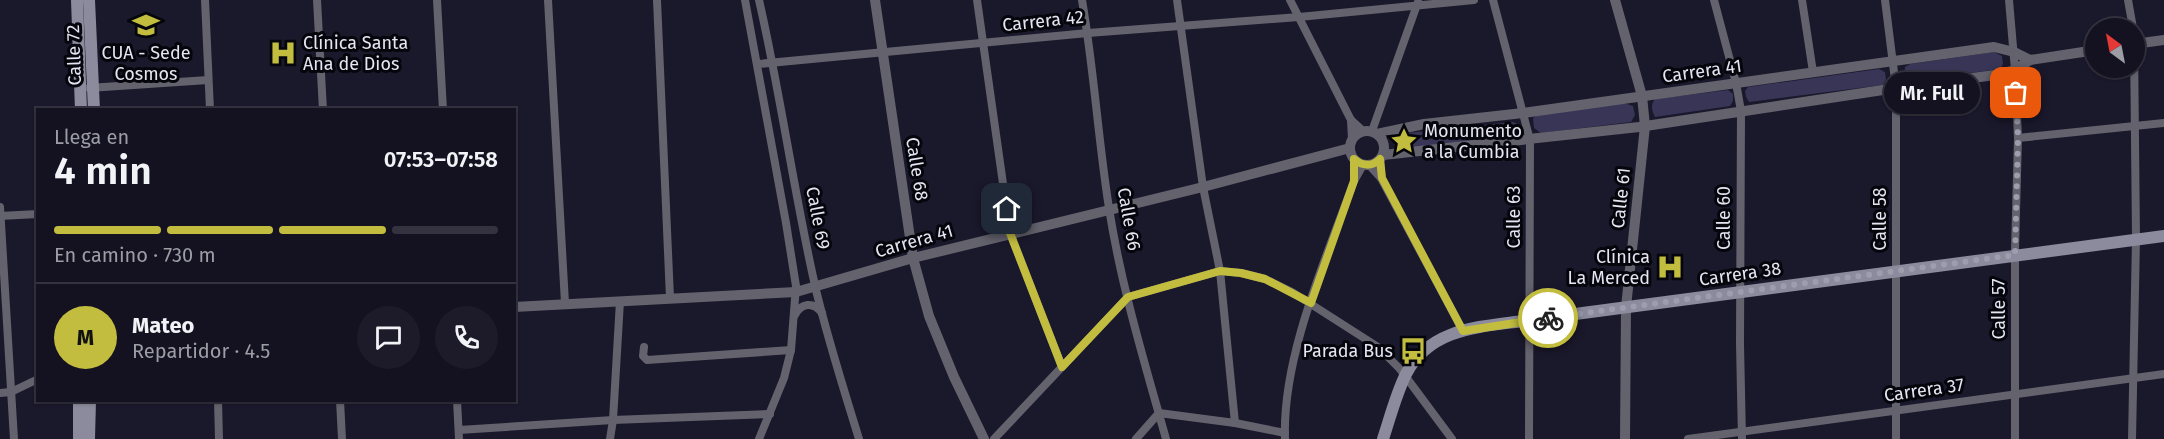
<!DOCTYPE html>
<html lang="es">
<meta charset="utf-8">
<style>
:root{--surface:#141220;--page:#1d1b29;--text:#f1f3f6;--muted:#9d9ea5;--line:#33323e;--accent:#c2bd3f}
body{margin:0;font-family:"Fira Sans",sans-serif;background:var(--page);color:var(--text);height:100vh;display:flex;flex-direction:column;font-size:22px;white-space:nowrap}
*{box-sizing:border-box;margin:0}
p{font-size:20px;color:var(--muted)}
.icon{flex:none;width:33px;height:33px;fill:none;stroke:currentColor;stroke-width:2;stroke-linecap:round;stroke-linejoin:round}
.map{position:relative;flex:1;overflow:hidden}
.side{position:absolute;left:36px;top:108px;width:480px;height:294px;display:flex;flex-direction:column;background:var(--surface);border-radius:0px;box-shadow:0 2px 4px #0004,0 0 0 2px var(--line)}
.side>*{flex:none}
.needle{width:39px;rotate:328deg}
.fabs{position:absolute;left:2085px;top:18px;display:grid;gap:12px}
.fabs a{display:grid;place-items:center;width:60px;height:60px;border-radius:50%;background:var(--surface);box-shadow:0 2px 4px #0004,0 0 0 2px var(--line);font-size:30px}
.pin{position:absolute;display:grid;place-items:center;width:51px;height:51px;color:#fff;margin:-26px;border-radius:12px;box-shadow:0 3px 9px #0006}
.courier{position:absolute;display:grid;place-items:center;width:60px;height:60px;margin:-30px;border:4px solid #c2bd3f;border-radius:50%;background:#fff;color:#222;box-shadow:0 2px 8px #0007}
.bubble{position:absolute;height:42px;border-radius:21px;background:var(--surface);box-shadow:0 2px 4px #0004,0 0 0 2px var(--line);font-size:20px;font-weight:600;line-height:42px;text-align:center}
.headline em{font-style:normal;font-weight:600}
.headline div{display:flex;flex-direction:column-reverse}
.headline{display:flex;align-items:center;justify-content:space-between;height:102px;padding:0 18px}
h1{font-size:39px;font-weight:600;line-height:45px}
.bar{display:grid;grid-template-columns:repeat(4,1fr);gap:9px 6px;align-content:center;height:72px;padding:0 18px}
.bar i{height:8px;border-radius:4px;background:var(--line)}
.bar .current{background:var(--accent)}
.bar p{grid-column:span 4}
.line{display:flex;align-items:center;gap:15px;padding:0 18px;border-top:2px solid var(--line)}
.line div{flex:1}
.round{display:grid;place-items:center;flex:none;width:63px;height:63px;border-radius:32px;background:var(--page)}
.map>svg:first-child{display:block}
.green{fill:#383557}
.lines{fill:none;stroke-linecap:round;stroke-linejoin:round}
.minor{stroke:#63626d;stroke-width:8}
.tertiary{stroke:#63626d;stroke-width:10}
.secondary{stroke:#8c8b9d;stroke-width:12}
.done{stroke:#9e9dad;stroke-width:6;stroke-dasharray:0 10.8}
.route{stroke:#c2bd3f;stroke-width:8}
.labels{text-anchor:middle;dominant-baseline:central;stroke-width:6;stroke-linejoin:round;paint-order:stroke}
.street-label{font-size:18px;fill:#e5e5f3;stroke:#05050c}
.poi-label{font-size:18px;fill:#e5e5f3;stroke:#05050c;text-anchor:start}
</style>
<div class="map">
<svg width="2164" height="439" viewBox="0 0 2164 439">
<rect width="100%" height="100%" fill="#1a182b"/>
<g class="green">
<polygon points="1994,52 2002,56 2003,64 2000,69 1909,81 1904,75 1905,67 1910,64"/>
<polygon points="1879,69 1885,72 1886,80 1883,85 1749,102 1746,97 1745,91 1748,87"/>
<path d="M1728,90L1733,94V101L1730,106L1655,117C1652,111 1650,105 1655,99Z"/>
<polygon points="1624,103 1633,106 1635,115 1631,122 1541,133 1534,128 1533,118 1538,114"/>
<polygon points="1513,122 1518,124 1519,131 1514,136 1402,149 1397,142 1400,135 1407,133"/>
</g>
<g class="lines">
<g class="minor">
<polyline points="205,0 210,110"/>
<polyline points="317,0 323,110"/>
<polyline points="437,0 443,110"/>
<polyline points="548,0 565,303"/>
<polyline points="657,0 670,298"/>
<polyline points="745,0 786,223 796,286 791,350 784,378 759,439"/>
<path d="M759,0C781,96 794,194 816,290C828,340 844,390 859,439"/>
<polyline points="977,0 1010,233 1062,367"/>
<path d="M1082,0C1094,69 1098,139 1109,208C1121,286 1145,364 1166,439"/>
<polyline points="1177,0 1203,187 1220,271 1235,423"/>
<polyline points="1290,0 1351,120 1363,131"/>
<polyline points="1493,0 1530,140 1529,439"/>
<polyline points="1714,0 1736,83 1741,111 1740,344 1742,439"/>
<polyline points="1802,0 1813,72"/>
<polyline points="1885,0 1896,88 1896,439"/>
<polyline points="2009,0 2015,70 2018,138 2015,250 2015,439"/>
<polyline points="2128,0 2133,28"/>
<polyline points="758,64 1088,33 1299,17 1474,0"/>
<polyline points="89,88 208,80"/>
<polyline points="1351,120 1352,139"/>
<polyline points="1372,131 1418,2"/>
<polyline points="2018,138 2164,123"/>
<polyline points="1354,159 1354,180"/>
<polyline points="1380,159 1381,178"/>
<polyline points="1369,165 1381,178 1463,331"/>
<polyline points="0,207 14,439"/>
<polyline points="0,216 38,214"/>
<path d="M795,315C801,303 813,301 822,313"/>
<polyline points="644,347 643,356 647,360 791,350"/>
<polyline points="0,393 11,392 38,379"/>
<polyline points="218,400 219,439"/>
<polyline points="340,400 342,439"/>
<polyline points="457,400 459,439"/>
<polyline points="459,430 613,420 770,414"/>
<polyline points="610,439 613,420 620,301"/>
<polyline points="994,439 1128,297 1220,271 1241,273 1265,279 1292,292 1378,347 1400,369 1452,439"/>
<polyline points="1136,439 1159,413 1235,423 1285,433"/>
<path d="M1285,439C1282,356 1326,259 1354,181L1363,165"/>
<polyline points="1688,439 2164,374"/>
<polyline points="2132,439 2136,239 2134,41"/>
</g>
<g class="tertiary">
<polyline points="875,0 913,258 929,316 954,377 984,439"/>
<polyline points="1615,0 1642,96 1645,126 1626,307 1625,439"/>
<polyline points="2134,44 2164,40"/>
<circle cx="1367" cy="148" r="17"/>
<polyline points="1377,134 1424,124 1523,113 1994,47 2014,52 2030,60"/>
<polyline points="1383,155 1639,127 1896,88 1995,75 2015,70 2030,60 2096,50"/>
<polyline points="514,307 796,292 913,258 1203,187 1350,148"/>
</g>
<g class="secondary">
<polyline points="77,0 81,110"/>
<polyline points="89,0 94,110"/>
<polyline points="79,400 79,439"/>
<polyline points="89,439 90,400"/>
<path d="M1383,439C1390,418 1396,394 1406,374C1431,326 1483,327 1530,320L2164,236"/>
</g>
</g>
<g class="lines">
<polyline class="done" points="1548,318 2015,255 2018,138 2016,93"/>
<path class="route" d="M1007,209L1010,233L1062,367L1128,297L1220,271L1241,273L1265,279L1311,303L1354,181V159C1362,166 1372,167 1380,159L1382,178L1463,331L1548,318"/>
</g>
<defs>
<symbol id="university-bare" viewBox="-9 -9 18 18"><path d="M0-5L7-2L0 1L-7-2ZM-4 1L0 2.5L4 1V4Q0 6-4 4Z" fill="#c2bd3f" stroke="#05050c" stroke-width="2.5" paint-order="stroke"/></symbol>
<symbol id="hospital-bare" viewBox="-9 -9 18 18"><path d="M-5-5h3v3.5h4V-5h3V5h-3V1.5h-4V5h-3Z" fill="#c2bd3f" stroke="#05050c" stroke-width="2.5" paint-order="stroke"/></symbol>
<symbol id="sight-bare" viewBox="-9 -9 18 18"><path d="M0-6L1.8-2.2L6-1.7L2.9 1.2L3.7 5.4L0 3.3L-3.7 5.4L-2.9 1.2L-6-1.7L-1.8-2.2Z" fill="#c2bd3f" stroke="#05050c" stroke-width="2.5" paint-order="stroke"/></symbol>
<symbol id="bus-bare" viewBox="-9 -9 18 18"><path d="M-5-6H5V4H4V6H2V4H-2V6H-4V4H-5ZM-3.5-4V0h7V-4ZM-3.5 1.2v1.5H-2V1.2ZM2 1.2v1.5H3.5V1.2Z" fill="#c2bd3f" stroke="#05050c" stroke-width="2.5" paint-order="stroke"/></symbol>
</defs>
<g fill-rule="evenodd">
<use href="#university-bare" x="127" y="6" width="38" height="38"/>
<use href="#hospital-bare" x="264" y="34" width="38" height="38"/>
<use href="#sight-bare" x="1385" y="122" width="38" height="38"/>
<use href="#hospital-bare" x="1651" y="248" width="38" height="38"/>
<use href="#bus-bare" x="1394" y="332" width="38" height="38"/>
</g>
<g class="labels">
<g class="street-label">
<text transform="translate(1043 21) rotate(-6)">Carrera 42</text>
<text transform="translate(74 55) rotate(-92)">Calle 72</text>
<text transform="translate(1702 71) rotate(-8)">Carrera 41</text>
<text transform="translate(917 169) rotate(81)">Calle 68</text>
<text transform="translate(1621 198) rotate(-84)">Calle 61</text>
<text transform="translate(1514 217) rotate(-90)">Calle 63</text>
<text transform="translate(818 218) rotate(79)">Calle 69</text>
<text transform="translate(1724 218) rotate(-90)">Calle 60</text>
<text transform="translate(1129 219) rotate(80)">Calle 66</text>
<text transform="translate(1880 219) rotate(-90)">Calle 58</text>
<text transform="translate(914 241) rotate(-16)">Carrera 41</text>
<text transform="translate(1740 274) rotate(-8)">Carrera 38</text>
<text transform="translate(1999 309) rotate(-90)">Calle 57</text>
<text transform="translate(1924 390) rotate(-8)">Carrera 37</text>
</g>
<g class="poi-label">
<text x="303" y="43">Clínica Santa<tspan x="303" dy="21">Ana de Dios</tspan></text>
<text x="146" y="53" text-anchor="middle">CUA - Sede<tspan x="146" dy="21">Cosmos</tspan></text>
<text x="1424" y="131">Monumento<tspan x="1424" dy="21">a la Cumbia</tspan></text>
<text x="1650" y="257" text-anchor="end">Clínica<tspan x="1650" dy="21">La Merced</tspan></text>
<text x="1393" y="351" text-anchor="end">Parada Bus</text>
</g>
</g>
</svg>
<div class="fabs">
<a><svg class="needle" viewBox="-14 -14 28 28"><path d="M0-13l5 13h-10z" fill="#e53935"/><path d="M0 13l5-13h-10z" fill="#9d9ea5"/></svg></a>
</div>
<div class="pin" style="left:2016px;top:93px;background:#ea580c"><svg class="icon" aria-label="bag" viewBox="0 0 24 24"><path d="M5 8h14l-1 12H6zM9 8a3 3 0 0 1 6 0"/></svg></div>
<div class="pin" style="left:1007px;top:209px;background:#1f2937"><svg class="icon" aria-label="home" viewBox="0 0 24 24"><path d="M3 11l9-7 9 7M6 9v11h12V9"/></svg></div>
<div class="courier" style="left:1548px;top:318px"><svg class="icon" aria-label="bike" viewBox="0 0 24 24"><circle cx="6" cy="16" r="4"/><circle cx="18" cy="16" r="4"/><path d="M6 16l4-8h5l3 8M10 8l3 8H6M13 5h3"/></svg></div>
<div class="bubble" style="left:1884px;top:72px;width:96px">Mr. Full</div>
<section class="side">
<div class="headline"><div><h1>4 min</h1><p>Llega en</p></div><em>07:53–07:58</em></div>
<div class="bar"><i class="current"></i><i class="current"></i><i class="current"></i><i></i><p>En camino · 730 m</p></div>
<div class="line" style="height:108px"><b class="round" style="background:var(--accent);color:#111">M</b><div><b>Mateo</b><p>Repartidor · 4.5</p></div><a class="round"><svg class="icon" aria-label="chat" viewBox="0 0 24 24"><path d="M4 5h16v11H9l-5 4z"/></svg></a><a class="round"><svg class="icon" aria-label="phone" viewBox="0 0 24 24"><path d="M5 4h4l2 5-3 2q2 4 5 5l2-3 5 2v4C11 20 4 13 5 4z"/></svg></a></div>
</section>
</div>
